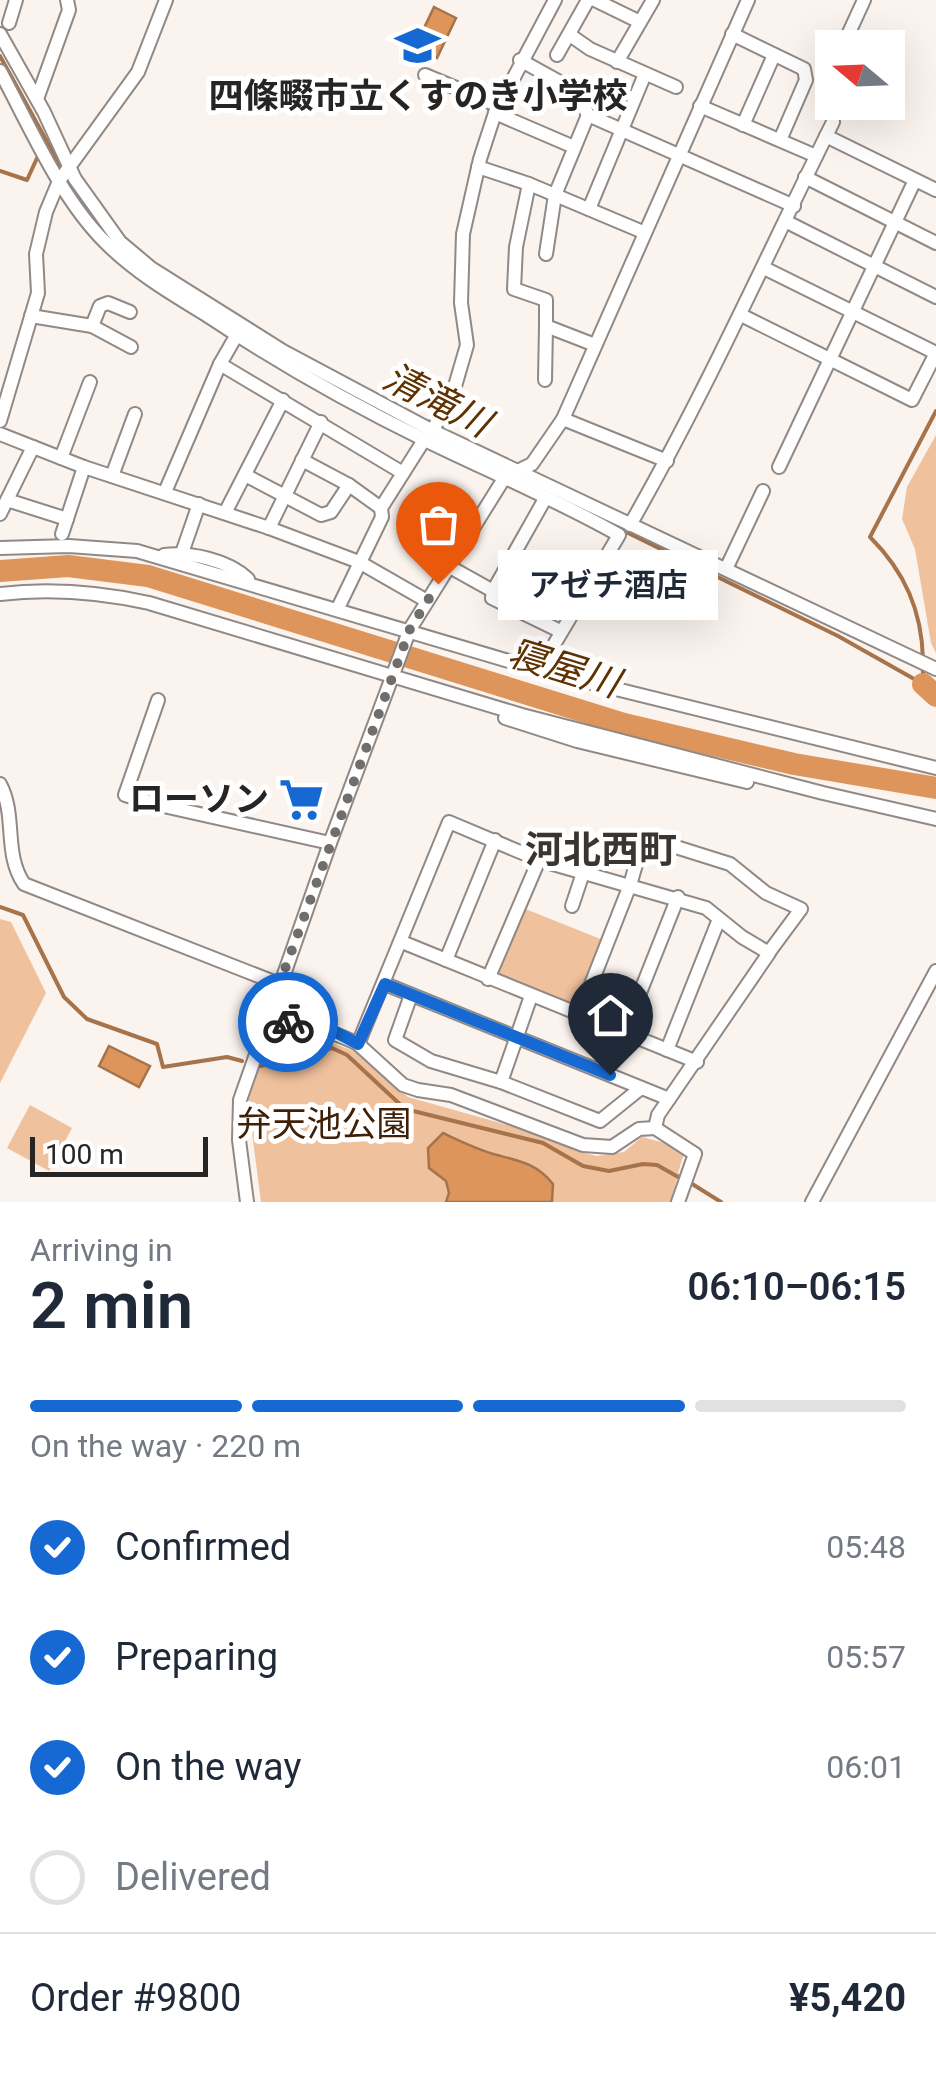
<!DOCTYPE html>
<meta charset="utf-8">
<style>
:root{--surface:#fff;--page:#f6f6f7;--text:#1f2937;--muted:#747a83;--line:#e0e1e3;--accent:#1669d3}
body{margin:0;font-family:Roboto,"Noto Sans JP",sans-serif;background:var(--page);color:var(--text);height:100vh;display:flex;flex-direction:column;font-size:38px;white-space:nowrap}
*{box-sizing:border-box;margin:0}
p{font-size:32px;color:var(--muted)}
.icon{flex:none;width:55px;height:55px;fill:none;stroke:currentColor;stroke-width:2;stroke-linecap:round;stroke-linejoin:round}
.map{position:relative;height:1202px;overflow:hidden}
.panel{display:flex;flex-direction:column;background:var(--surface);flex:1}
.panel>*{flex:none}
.needle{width:65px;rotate:289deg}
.tools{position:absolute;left:815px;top:30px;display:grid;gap:20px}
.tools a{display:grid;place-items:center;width:90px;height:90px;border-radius:0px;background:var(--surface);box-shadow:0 10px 40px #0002;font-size:50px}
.scale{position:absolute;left:30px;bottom:25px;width:178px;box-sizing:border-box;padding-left:10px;border:5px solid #272523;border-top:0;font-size:28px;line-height:35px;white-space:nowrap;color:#272523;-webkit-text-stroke:8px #fff;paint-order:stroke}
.pin{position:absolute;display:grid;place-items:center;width:85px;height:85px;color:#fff;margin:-102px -42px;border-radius:50% 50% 50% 0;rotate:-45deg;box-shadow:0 0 10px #0007}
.pin .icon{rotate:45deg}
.courier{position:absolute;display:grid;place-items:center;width:100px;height:100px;margin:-50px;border:8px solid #1669d3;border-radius:50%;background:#fff;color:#222;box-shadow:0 2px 12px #0007}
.bubble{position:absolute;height:70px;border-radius:0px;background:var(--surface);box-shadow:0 10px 40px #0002;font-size:32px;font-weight:600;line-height:70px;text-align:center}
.summary em{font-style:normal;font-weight:600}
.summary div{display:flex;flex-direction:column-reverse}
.summary{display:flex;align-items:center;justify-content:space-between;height:170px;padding:0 30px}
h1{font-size:65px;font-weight:600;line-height:75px}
.bar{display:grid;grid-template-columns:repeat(4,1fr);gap:15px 10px;align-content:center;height:120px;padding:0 30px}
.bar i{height:12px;border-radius:8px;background:var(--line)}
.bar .current{background:var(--accent)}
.bar p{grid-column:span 4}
.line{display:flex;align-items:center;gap:25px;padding:0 30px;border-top:2px solid var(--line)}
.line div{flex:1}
ol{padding:0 30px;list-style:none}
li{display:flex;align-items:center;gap:30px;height:110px}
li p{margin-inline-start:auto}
li .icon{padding:10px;border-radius:50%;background:var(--accent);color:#fff;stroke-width:4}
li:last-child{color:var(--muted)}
li i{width:55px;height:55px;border:5px solid var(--line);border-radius:50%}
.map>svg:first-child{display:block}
.green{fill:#f0c19d}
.water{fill:#dd955b;stroke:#a6734a;stroke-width:2.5}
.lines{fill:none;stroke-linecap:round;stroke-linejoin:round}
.stream{stroke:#a6734a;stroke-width:4}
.river{stroke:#dd955b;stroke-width:22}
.minor-casing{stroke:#908985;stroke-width:16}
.minor{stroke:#fff;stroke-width:12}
.done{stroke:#716d6a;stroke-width:10;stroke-dasharray:0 18}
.route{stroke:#1669d3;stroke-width:12}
.labels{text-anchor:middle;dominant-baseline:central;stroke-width:10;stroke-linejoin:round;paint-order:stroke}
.poi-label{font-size:35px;font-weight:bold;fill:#272523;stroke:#fff}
.park-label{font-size:35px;fill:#3e2107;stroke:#fff}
.water-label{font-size:38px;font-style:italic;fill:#603201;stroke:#fff}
.neighbourhood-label{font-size:38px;font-weight:bold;fill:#3a3531;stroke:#fff}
</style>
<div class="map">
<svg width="936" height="1202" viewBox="0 0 936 1202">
<rect width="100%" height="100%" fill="#faf3ee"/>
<g class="green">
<polygon points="936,435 936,653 931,643 915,549 902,519 907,487"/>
<polygon points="523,908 603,940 577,1004 571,1006 497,974"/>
<polygon points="0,919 11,922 46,993 0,1083"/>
<polygon points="274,1022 354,1051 408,1097 532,1132 584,1153 597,1156 624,1152 642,1137 672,1145 684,1153 678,1173 710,1194 678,1175 670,1202 261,1202 248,1102"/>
<polygon points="30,1105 72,1128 49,1171 7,1148"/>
</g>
<g class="water">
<polygon points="434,7 456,18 437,58 415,47"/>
<polygon points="109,1046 150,1066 139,1087 99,1066"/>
<path d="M443,1133C460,1141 478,1150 497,1155C520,1161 537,1164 553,1184L552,1202H446L449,1193L446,1181L429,1168L428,1148Z"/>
</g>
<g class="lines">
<g class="stream">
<polyline points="0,56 62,169"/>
<polyline points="0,171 27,180 38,156"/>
<polyline points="66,177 103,231"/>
<polyline points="620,529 838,636 923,684 923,669"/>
<path d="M923,660C922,611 905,572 870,537L936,411"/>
<polyline points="0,907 23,915 64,997 87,1019 157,1044 163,1067 227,1057 242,1061"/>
<polyline points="260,1066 332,1048 347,1055 405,1109 543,1143 583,1166 609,1171 643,1164 657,1165 680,1178"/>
<polyline points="689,1182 721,1202"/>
</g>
<g class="river">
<polyline points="0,571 68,566 148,576 624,724 794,764 936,788"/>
<polyline points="923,684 936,696"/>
</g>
<defs>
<g id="minor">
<polyline points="595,0 640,22"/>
<polyline points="9,23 16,0"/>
<polyline points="0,34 44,112 75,179 120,242 151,268 283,351 433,431 936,669"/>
<polyline points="732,34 804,69 806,80 780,140"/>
<polyline points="570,35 590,49 676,87"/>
<polyline points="842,48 864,0"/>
<polyline points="557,55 588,0"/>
<polyline points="520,60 576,91 588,115 555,195 546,254"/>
<polyline points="617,62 653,0"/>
<path d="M0,71C30,127 61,199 106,243C136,273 172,294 208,316"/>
<polyline points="425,75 499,106"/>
<polyline points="37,99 69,10 67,0"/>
<polyline points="700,106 816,156"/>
<polyline points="495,113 574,147"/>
<polyline points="588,115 794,206"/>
<polyline points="743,125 774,55"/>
<polyline points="826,136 936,190"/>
<polyline points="478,167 529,184 643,232"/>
<polyline points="805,177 936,243"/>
<polyline points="529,184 516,247 514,289 546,300 546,326 595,345"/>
<polyline points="589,209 645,74"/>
<polyline points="787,222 936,297"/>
<polyline points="764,268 936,353"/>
<path d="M212,308L208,316C277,362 351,404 427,441C491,472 557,500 619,535L539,670"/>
<polyline points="741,315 912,400 936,353"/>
<polyline points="31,316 92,326 131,347"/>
<polyline points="92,326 100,306 108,303 130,312"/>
<polyline points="220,364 403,473"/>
<polyline points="545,380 546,326"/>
<polyline points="563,419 667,461"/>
<polyline points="0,421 38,293 36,254 46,212 59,181 138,72 166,0"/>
<polyline points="433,431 449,394 453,393 467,345 461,303 463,234 480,159 495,113 555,0"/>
<polyline points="0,434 84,467 269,528 359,562 427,601"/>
<polyline points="61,458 90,382"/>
<polyline points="302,460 349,485 381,508"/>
<polyline points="779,467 915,180"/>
<polyline points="245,475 321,515 331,512 349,485"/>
<polyline points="112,476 135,414"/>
<polyline points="165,492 220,364 239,331"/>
<polyline points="7,500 67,519"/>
<polyline points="225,513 283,400"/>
<polyline points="0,514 33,447"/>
<path d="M630,525C705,394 766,257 833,122"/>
<polyline points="269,528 321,422"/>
<polyline points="62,534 84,467"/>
<polyline points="0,548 69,546 137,551 539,670 936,768"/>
<polyline points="182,553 199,504"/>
<path d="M164,555C191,552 228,560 248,579"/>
<polyline points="450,567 493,591 492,598 560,631"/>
<polyline points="726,569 763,491"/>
<polyline points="493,591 546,497"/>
<path d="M0,594C50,588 99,592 149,603L522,715L823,793L936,819"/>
<polyline points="338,608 382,517 381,508 424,440"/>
<polyline points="158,700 125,795 159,805 330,843"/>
<polyline points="505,718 577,741 747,782"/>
<path d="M0,784C17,816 3,853 24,884L279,984"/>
<polyline points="572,906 583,873"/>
<polyline points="402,942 697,1062"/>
<polyline points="446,960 495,840"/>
<polyline points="488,979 539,860"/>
<polyline points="385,984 669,1099"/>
<polyline points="411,995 395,1040 431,1061 501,1082 600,1121 641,1088"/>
<path d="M268,1015C299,1025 329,1029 358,1044L449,822L539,860L706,908L742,937L769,953L658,1115L655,1128L695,1154L678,1202"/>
<polyline points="579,1015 630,885 644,837 730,864 766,893 801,909 767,955"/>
<polyline points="624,1033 678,897"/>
<polyline points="358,1044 403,1085 418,1090 451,1095 583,1145 612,1147 639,1129 655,1128"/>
<polyline points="667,1050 719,919"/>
<polyline points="501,1082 531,996"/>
<polyline points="247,1202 239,1140 240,1100 330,843 410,629 505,477 532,464 563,419 748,0"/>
<polyline points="812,1202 936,971"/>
</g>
</defs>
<use href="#minor" class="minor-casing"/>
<use href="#minor" class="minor"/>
</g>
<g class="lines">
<polyline class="done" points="288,1022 268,1015 410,629 438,584"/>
<polyline class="route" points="288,1022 332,1030 358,1044 385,984 610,1075"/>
</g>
<defs>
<symbol id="school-bare" viewBox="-9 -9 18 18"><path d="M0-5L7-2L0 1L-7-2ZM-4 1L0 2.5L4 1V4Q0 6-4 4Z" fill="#1669d3" stroke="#fff" stroke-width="2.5" paint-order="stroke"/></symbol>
<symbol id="supermarket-bare" viewBox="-9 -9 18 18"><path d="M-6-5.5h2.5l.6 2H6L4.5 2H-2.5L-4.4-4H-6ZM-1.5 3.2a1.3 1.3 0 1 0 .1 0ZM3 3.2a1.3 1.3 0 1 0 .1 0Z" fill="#1669d3" stroke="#fff" stroke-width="2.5" paint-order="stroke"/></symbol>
</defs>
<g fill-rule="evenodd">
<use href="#school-bare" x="386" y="14" width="63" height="63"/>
<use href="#supermarket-bare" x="270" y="768" width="63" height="63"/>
</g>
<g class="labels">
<g class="poi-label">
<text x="418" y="96">四條畷市立くすのき小学校</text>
<text x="269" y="799" text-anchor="end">ローソン</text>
</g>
<g class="park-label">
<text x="324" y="1124">弁天池公園</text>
</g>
<g class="water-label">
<text transform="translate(437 400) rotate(27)">清滝川</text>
<text transform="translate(564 668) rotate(17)">寝屋川</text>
</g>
<g class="neighbourhood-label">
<text x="601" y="850">河北西町</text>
</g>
</g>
</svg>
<div class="tools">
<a><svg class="needle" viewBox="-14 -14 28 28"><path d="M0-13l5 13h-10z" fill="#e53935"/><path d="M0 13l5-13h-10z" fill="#747a83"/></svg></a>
</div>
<div class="scale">100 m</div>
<div class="pin" style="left:438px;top:584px;background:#ea580c"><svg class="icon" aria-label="bag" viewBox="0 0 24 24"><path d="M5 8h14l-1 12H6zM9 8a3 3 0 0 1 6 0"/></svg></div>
<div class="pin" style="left:610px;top:1075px;background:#1f2937"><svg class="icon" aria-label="home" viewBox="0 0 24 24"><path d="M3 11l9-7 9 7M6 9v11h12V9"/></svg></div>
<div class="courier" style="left:288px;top:1022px"><svg class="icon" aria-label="bike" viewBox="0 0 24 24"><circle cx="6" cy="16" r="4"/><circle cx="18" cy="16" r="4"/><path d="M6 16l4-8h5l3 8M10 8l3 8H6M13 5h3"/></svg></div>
<div class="bubble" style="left:498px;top:550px;width:220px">アゼチ酒店</div>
</div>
<section class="panel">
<div class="summary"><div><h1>2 min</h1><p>Arriving in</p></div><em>06:10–06:15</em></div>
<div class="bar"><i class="current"></i><i class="current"></i><i class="current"></i><i></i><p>On the way · 220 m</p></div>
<ol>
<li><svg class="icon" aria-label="check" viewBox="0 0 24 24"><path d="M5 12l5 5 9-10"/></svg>Confirmed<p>05:48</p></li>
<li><svg class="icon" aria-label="check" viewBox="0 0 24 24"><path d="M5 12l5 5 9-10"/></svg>Preparing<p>05:57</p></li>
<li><svg class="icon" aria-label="check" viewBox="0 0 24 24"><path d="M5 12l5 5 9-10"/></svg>On the way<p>06:01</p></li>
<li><i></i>Delivered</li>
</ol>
<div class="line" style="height:130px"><div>Order #9800</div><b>¥5,420</b></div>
</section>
